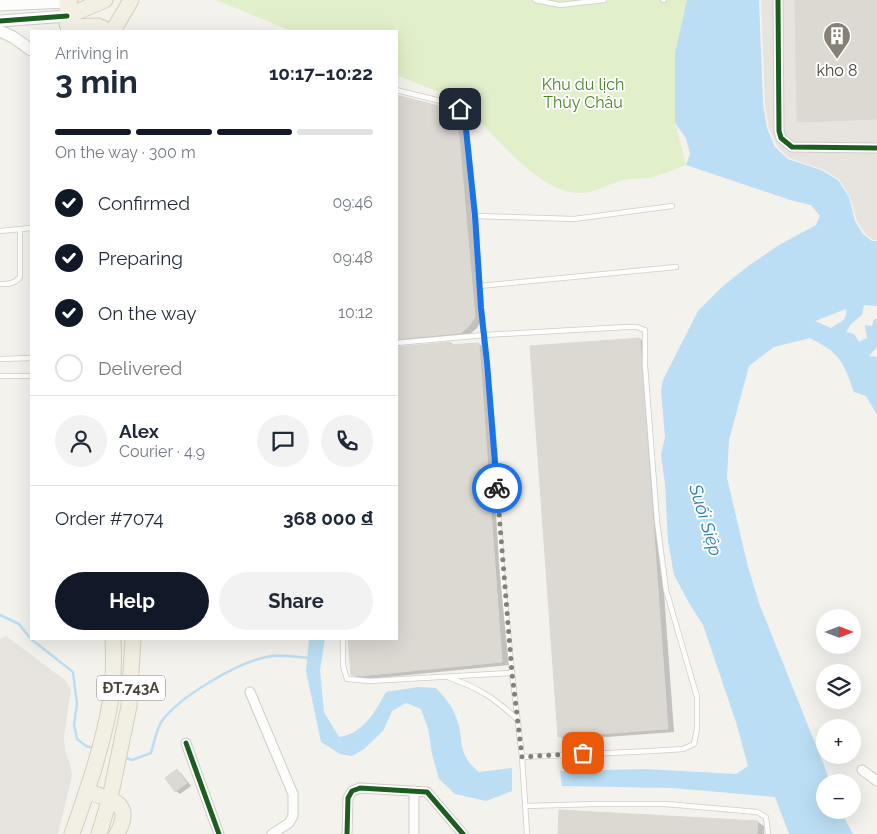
<!DOCTYPE html>
<meta charset="utf-8">
<style>
:root{--surface:#fff;--page:#f2f2f3;--text:#1f2937;--muted:#747a83;--line:#e0e1e3;--accent:#111827}
body{margin:0;font-family:Raleway,sans-serif;background:var(--page);color:var(--text);height:100vh;display:flex;flex-direction:column;font-size:19px;white-space:nowrap}
*{box-sizing:border-box;margin:0}
p{font-size:16px;color:var(--muted)}
.icon{flex:none;width:28px;height:28px;fill:none;stroke:currentColor;stroke-width:2;stroke-linecap:round;stroke-linejoin:round}
.map{position:relative;flex:1;overflow:hidden}
.panel{position:absolute;left:30px;top:30px;width:368px;height:610px;display:flex;flex-direction:column;background:var(--surface);border-radius:0px;box-shadow:0 5px 20px #0002}
.panel>*{flex:none}
.needle{width:32px;rotate:90deg}
.fabs{position:absolute;left:816px;top:609px;display:grid;gap:10px}
.fabs a{display:grid;place-items:center;width:45px;height:45px;border-radius:50%;background:var(--surface);box-shadow:0 5px 20px #0002;font-size:25px}
.pin{position:absolute;display:grid;place-items:center;width:42px;height:42px;color:#fff;margin:-21px;border-radius:10px;box-shadow:0 2px 8px #0006}
.courier{position:absolute;display:grid;place-items:center;width:50px;height:50px;margin:-25px;border:4px solid #1a73e8;border-radius:50%;background:#fff;color:#222;box-shadow:0 1px 6px #0007}
.overview em{font-style:normal;font-weight:700}
.overview div{display:flex;flex-direction:column-reverse}
.overview{display:flex;align-items:center;justify-content:space-between;height:85px;padding:0 25px}
h1{font-size:32px;font-weight:700;line-height:38px}
.bar{display:grid;grid-template-columns:repeat(4,1fr);gap:8px 5px;align-content:center;height:60px;padding:0 25px}
.bar i{height:6px;border-radius:4px;background:var(--line)}
.bar .selected{background:var(--accent)}
.bar p{grid-column:span 4}
.line{display:flex;align-items:center;gap:12px;padding:0 25px;border-top:1px solid var(--line)}
.line div{flex:1}
.round{display:grid;place-items:center;flex:none;width:52px;height:52px;border-radius:26px;background:var(--page)}
ol{padding:0 25px;list-style:none}
li{display:flex;align-items:center;gap:15px;height:55px}
li p{margin-inline-start:auto}
li .icon{padding:5px;border-radius:50%;background:var(--accent);color:#fff;stroke-width:4}
li:last-child{color:var(--muted)}
li i{width:28px;height:28px;border:2px solid var(--line);border-radius:50%}
.action{display:flex;gap:10px;margin-top:auto;padding:10px 25px}
.action a{flex:1;height:58px;border-radius:30px;background:var(--accent);color:#fff;font-size:20px;font-weight:700;line-height:58px;text-align:center}
.action a+a{background:var(--page);color:var(--text)}
.map>svg:first-child{display:block}
.industrial{fill:#e7e3de}
.green{fill:#e1efcb}
.water{fill:#bbdef4;fill-rule:evenodd}
.shadow{fill:#0003}
.lines{fill:none;stroke-linecap:round;stroke-linejoin:round}
.stream{stroke:#bbdef4;stroke-width:2.5}
.building{fill:#dcd9d3;stroke:#dcd9d3}
.service-casing{stroke:#cfcdc7;stroke-width:6}
.minor-casing{stroke:#cfcdc7;stroke-width:11}
.tertiary-casing{stroke:#cfcdc7;stroke-width:13}
.primary-casing{stroke:#d7ceb9;stroke-width:17}
.service{stroke:#fdfdfc;stroke-width:4.5}
.minor{stroke:#fdfdfc;stroke-width:9}
.tertiary{stroke:#fdfdfc;stroke-width:11}
.primary{stroke:#f2efe5;stroke-width:15}
.cycleway-casing{stroke:#fff;stroke-width:8}
.cycleway{stroke:#1b5e20;stroke-width:5}
.done{stroke:#868077;stroke-width:5;stroke-dasharray:0 9}
.route{stroke:#1a73e8;stroke-width:6}
.labels{text-anchor:middle;dominant-baseline:central;stroke-width:4;stroke-linejoin:round;paint-order:stroke}
.shield{fill:#fff;stroke:#817b73;stroke-width:1}
.shield-label{font-size:15px;font-weight:bold;fill:#4b4337}
.poi-label{font-size:16px;fill:#4b4337;stroke:#fff}
.park-label{font-size:16px;fill:#498424;stroke:#fff}
.water-label{font-size:18px;font-style:italic;fill:#247cb9;stroke:#fff}
</style>
<div class="map">
<svg width="877" height="834" viewBox="0 0 877 834">
<rect width="100%" height="100%" fill="#f3f2ed"/>
<g class="industrial">
<polygon points="761,0 877,0 877,240 873,240 865,233 857,221 850,197 839,179 822,169 789,158 777,146 769,129 765,105"/>
<polygon points="6,636 66,681 71,690 64,736 65,751 70,763 72,776 58,834 0,834 0,639"/>
</g>
<path class="green" d="M216,0H687L675,53V123L686,165C675,169 662,175 650,178C640,179 629,178 620,181C606,185 595,193 580,193C539,194 491,132 464,104L454,98L396,75V31H291Z"/>
<g class="water">
<path d="M687,0H759L763,104L767,128L775,147L788,159L821,170L838,180L849,197L855,221L863,234L872,241H877V306L864,305L862,315L851,324L846,332L854,334L859,342L867,338L865,325L872,326L874,319H877V347L869,356L877,357V415L866,396L854,392C843,361 841,354 810,338L774,347L749,366L729,440L727,478L748,567L759,603L825,768L830,782H825V810H840L853,834H789L775,797L672,788L562,786L560,771L644,769L736,774L748,766L736,722L703,625L689,603L674,575L668,541L665,484L661,455L665,437L661,391L663,380L698,311L723,286L747,267L779,245L816,225L820,216L811,205L790,200L686,165L690,154L686,138L675,123V53ZM846,309C848,321 839,322 831,328L815,321Z"/>
<path d="M309,639H325L320,670L324,712L339,737C363,734 375,712 386,692L418,687L436,688C444,697 452,705 456,717C465,740 456,754 479,772L512,768V791L486,801L455,794L439,779L432,754L428,728L421,709L406,703L392,711L383,731L364,749L352,756L340,754L321,742L306,671Z"/>
</g>
<g class="shadow">
<polygon points="797,0 877,0 877,119 800,122"/>
<polygon points="396,97 453,111 463,118 481,321 477,328 468,336 403,342 397,348 451,343 456,346 479,344 486,348 509,665 368,679 359,678 352,675 349,639 396,639"/>
<polygon points="640,339 646,343 674,732 566,740 559,736"/>
<polygon points="177,771 181,773 191,786 180,794 176,791 166,778"/>
<polygon points="758,822 764,826 764,834 559,834"/>
</g>
<g class="lines">
<g class="stream">
<polyline points="0,615 19,624 31,639 73,672 77,704 74,725 77,739 86,746 94,748"/>
<path d="M123,757L132,760L151,753C154,743 156,730 162,721C179,697 237,663 266,657C279,654 295,657 308,658"/>
</g>
</g>
<g class="building">
<polygon points="795,0 877,0 877,119 797,122"/>
<polygon points="396,95 454,110 457,113 475,317 470,325 461,333 396,339"/>
<polygon points="640,338 668,729 558,737 530,346"/>
<polygon points="451,342 448,345 479,343 502,662 360,676 351,675 348,639 396,639 396,347"/>
<polygon points="177,769 187,783 175,792 165,778"/>
<polygon points="559,810 758,821 757,834 558,834"/>
</g>
<g class="lines">
<defs>
<g id="service">
<polyline points="535,0 560,5 604,0"/>
<polyline points="663,0 664,0"/>
<polyline points="396,90 449,103 460,109 465,120 475,216 574,219 672,206"/>
<polyline points="475,216 481,308 494,444 502,570 512,673 522,757 527,834"/>
<polyline points="0,231 31,228"/>
<path d="M0,284C8,284 15,284 20,277V229"/>
<polyline points="480,286 676,267"/>
<polyline points="396,343 484,335 626,327 637,327 645,330 645,366 657,521 666,590 697,697 697,729 694,744 683,749 652,751 522,757"/>
<polyline points="0,359 31,358"/>
<polyline points="0,376 31,376"/>
<polyline points="343,639 343,666 347,679 370,681 512,673"/>
<path d="M450,678C479,688 494,698 517,719"/>
<polyline points="526,806 596,804 666,804 757,812 766,817 768,834"/>
</g>
<g id="minor">
<polyline points="778,0 779,131 781,138 792,147 877,148"/>
<polyline points="250,692 293,794 293,816 289,823 272,834"/>
<polyline points="186,743 219,834"/>
<polyline points="862,770 877,781"/>
<polyline points="347,834 348,798 352,791 360,788 427,792 463,834"/>
<polyline points="414,834 414,791"/>
</g>
<g id="tertiary">
<polyline points="0,5 67,2"/>
<polyline points="0,21 67,16"/>
<polyline points="0,31 13,37 31,50"/>
</g>
<g id="primary">
<polyline points="67,16 105,0"/>
<polyline points="67,24 67,2 70,0"/>
<polyline points="68,27 98,26 109,31"/>
<polyline points="113,31 131,0"/>
<path d="M87,792C113,799 134,803 117,834"/>
<path d="M72,834C87,792 102,748 110,704C114,683 114,660 113,639"/>
<polyline points="99,834 110,798 129,706 133,639"/>
</g>
</defs>
<use href="#service" class="service-casing"/>
<use href="#minor" class="minor-casing"/>
<use href="#tertiary" class="tertiary-casing"/>
<use href="#primary" class="primary-casing"/>
<use href="#service" class="service"/>
<use href="#minor" class="minor"/>
<use href="#tertiary" class="tertiary"/>
<use href="#primary" class="primary"/>
<defs>
<g id="cycleway">
<polyline points="778,0 779,131 781,138 792,147 877,148"/>
<polyline points="0,21 67,16"/>
<polyline points="186,743 219,834"/>
<polyline points="347,834 348,798 352,791 360,788 427,792 463,834"/>
</g>
</defs>
<use href="#cycleway" class="cycleway-casing"/>
<use href="#cycleway" class="cycleway"/>
</g>
<g class="lines">
<polyline class="done" points="497,488 512,673 522,757 583,753"/>
<polyline class="route" points="460,109 465,120 475,216 481,308 487,363 497,488"/>
</g>
<defs>
<symbol id="building-pin" viewBox="-11 -11 22 30"><path d="M0 17L-7.5 6A9.5 9.5 0 1 1 7.5 6Z" fill="#868077" stroke="#fff"/><path d="M-4-6H4V6H1V3H-1V6H-4ZM-2.5-4.3h1.7v1.8h-1.7ZM.8-4.3h1.7v1.8H.8ZM-2.5-1h1.7V.8h-1.7ZM.8-1h1.7V.8H.8Z" fill="#fff"/></symbol>
</defs>
<g fill-rule="evenodd">
<use href="#building-pin" x="821" y="20" width="32" height="43"/>
</g>
<g class="labels">
<rect class="shield" x="97" y="675.5" width="68" height="25" rx="4"/>
<g class="shield-label">
<text x="131" y="688">ĐT.743A</text>
</g>
<g class="poi-label">
<text x="837" y="70">kho 8</text>
</g>
<g class="park-label">
<text x="583" y="84">Khu du lịch<tspan x="583" dy="18">Thủy Châu</tspan></text>
</g>
<g class="water-label">
<text transform="translate(706 520) rotate(73)">Suối Siệp</text>
</g>
</g>
</svg>
<div class="fabs">
<a><svg class="needle" viewBox="-14 -14 28 28"><path d="M0-13l5 13h-10z" fill="#e53935"/><path d="M0 13l5-13h-10z" fill="#747a83"/></svg></a>
<a><svg class="icon" aria-label="layers" viewBox="0 0 24 24"><path d="M12 4l9 5-9 5-9-5zM3 14l9 5 9-5"/></svg></a>
<a>+</a>
<a>−</a>
</div>
<div class="pin" style="left:583px;top:753px;background:#ea580c"><svg class="icon" aria-label="bag" viewBox="0 0 24 24"><path d="M5 8h14l-1 12H6zM9 8a3 3 0 0 1 6 0"/></svg></div>
<div class="pin" style="left:460px;top:109px;background:#1f2937"><svg class="icon" aria-label="home" viewBox="0 0 24 24"><path d="M3 11l9-7 9 7M6 9v11h12V9"/></svg></div>
<div class="courier" style="left:497px;top:488px"><svg class="icon" aria-label="bike" viewBox="0 0 24 24"><circle cx="6" cy="16" r="4"/><circle cx="18" cy="16" r="4"/><path d="M6 16l4-8h5l3 8M10 8l3 8H6M13 5h3"/></svg></div>
<section class="panel">
<div class="overview"><div><h1>3 min</h1><p>Arriving in</p></div><em>10:17–10:22</em></div>
<div class="bar"><i class="selected"></i><i class="selected"></i><i class="selected"></i><i></i><p>On the way · 300 m</p></div>
<ol>
<li><svg class="icon" aria-label="check" viewBox="0 0 24 24"><path d="M5 12l5 5 9-10"/></svg>Confirmed<p>09:46</p></li>
<li><svg class="icon" aria-label="check" viewBox="0 0 24 24"><path d="M5 12l5 5 9-10"/></svg>Preparing<p>09:48</p></li>
<li><svg class="icon" aria-label="check" viewBox="0 0 24 24"><path d="M5 12l5 5 9-10"/></svg>On the way<p>10:12</p></li>
<li><i></i>Delivered</li>
</ol>
<div class="line" style="height:90px"><a class="round"><svg class="icon" aria-label="person" viewBox="0 0 24 24"><circle cx="12" cy="8" r="4"/><path d="M4 21q1-7 8-7t8 7"/></svg></a><div><b>Alex</b><p>Courier · 4.9</p></div><a class="round"><svg class="icon" aria-label="chat" viewBox="0 0 24 24"><path d="M4 5h16v11H9l-5 4z"/></svg></a><a class="round"><svg class="icon" aria-label="phone" viewBox="0 0 24 24"><path d="M5 4h4l2 5-3 2q2 4 5 5l2-3 5 2v4C11 20 4 13 5 4z"/></svg></a></div>
<div class="line" style="height:65px"><div>Order #7074</div><b>368 000 ₫</b></div>
<div class="action"><a>Help</a><a>Share</a></div>
</section>
</div>
